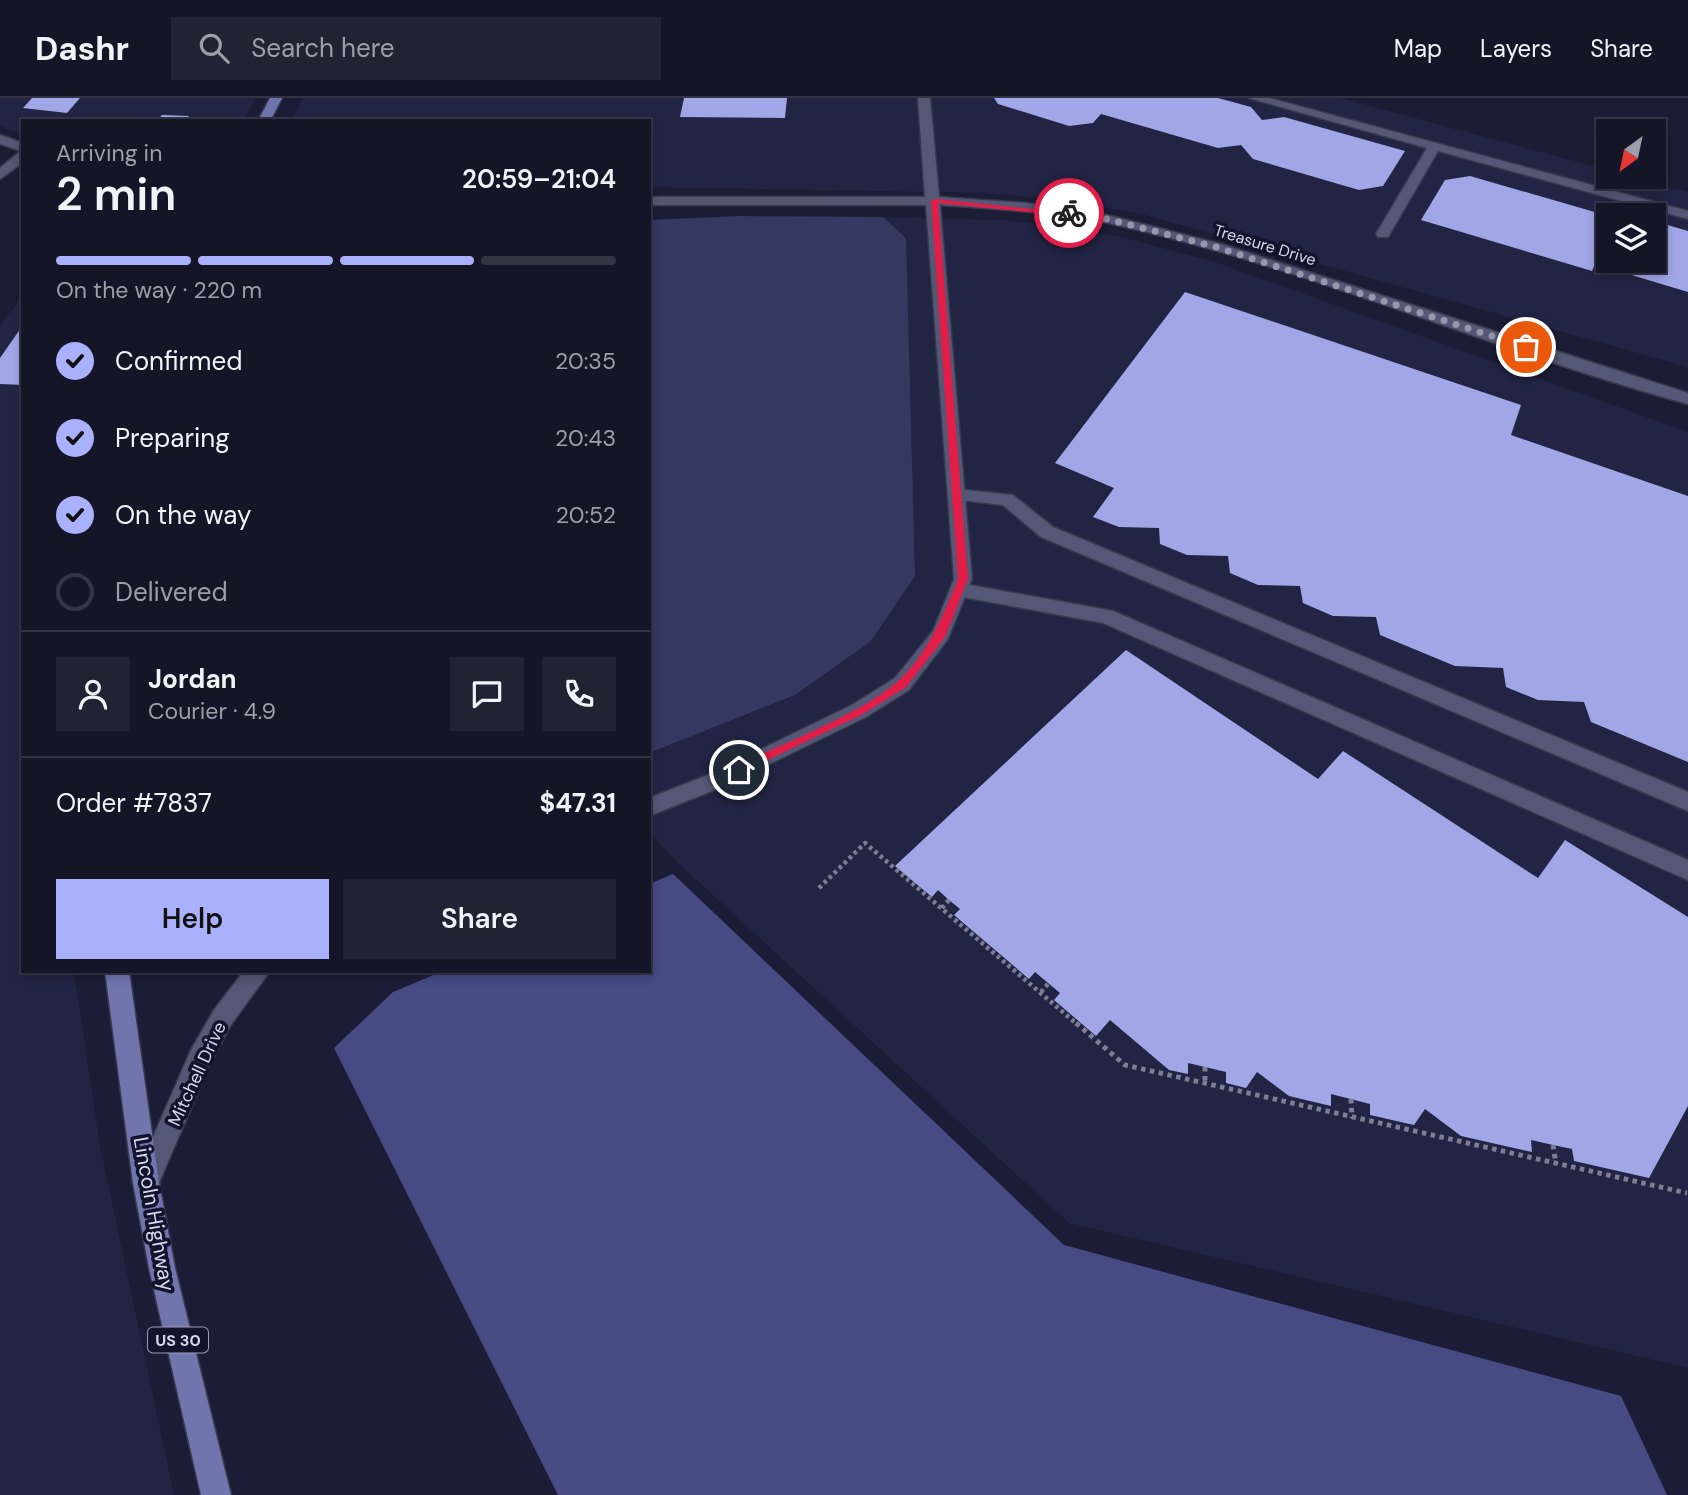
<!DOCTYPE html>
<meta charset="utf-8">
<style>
:root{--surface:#141628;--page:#212334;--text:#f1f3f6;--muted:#9d9fa8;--line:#333545;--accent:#a9b0fc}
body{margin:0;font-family:"DM Sans",sans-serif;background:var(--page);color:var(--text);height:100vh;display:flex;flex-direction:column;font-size:26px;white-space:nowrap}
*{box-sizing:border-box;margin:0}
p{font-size:23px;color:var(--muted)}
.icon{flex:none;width:38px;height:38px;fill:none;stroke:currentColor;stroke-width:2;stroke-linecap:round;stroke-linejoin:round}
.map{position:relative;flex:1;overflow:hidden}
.side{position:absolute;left:21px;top:21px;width:630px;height:854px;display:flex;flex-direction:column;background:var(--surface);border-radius:0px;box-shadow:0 4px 10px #0003,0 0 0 2px var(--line)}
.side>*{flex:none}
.needle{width:46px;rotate:213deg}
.tools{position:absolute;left:1596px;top:21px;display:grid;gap:14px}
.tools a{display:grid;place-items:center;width:70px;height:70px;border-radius:0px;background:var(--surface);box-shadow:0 4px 10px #0003,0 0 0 2px var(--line);font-size:35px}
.pin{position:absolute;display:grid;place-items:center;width:60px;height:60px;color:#fff;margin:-30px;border:4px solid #fff;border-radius:50%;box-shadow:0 2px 7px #0007}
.courier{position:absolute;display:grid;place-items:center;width:70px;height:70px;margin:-35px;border:5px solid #e11d48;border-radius:50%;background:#fff;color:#222;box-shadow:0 2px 9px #0007}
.summary em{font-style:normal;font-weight:600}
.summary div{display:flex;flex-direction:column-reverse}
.summary{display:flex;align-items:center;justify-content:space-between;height:119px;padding:0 35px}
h1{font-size:46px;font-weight:600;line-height:52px}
.bar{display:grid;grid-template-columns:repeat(4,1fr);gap:10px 7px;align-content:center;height:84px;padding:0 35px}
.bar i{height:9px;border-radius:5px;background:var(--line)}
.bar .current{background:var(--accent)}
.bar p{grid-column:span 4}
.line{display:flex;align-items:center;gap:18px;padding:0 35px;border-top:2px solid var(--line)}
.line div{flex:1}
.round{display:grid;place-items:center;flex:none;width:74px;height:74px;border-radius:0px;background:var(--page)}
ol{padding:0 35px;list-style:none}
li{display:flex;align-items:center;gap:21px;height:77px}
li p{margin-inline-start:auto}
li .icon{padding:7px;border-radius:50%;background:var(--accent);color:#111;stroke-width:4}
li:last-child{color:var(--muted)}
li i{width:38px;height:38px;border:4px solid var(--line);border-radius:50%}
.button{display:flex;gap:14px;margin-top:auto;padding:14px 35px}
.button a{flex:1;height:80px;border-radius:0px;background:var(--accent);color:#111;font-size:28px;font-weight:600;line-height:80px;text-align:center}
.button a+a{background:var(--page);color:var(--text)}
header{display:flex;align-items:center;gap:42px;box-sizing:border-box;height:98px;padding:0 35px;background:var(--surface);border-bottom:2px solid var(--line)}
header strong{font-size:33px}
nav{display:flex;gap:38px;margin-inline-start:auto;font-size:24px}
.search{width:490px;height:63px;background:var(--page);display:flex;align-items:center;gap:18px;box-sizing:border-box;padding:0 24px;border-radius:0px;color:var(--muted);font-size:26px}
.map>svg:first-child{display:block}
.built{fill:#222444;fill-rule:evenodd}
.green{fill:#353861}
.water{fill:#474a83}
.building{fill:#a0a6e6}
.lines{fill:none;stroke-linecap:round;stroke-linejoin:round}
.lane-casing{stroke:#39394e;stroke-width:3}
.street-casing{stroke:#39394e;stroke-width:3}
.primary-casing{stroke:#39394e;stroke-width:3}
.path-far1{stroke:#7c7e94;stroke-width:4.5;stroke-dasharray:3.5 3.5;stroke-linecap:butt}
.path{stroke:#7c7e94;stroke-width:5;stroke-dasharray:4.5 4.5;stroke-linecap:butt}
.lane{fill:#545775;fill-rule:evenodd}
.street{fill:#545775;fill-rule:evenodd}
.primary{fill:#7075ae;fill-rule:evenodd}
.route{fill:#e11d48}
.done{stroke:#9597ac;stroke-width:7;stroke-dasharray:0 12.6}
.labels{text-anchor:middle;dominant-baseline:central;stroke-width:7;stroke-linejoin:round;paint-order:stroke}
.far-street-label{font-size:16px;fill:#d7d9eb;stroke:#12132c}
.shield{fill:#12132c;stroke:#9c9eb2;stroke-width:2}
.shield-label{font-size:16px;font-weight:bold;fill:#d7d9eb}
.street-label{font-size:18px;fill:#d7d9eb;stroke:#12132c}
.near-street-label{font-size:21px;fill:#d7d9eb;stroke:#12132c}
</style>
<header>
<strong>Dashr</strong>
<div class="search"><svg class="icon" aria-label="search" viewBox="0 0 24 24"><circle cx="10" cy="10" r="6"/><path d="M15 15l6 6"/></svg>Search here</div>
<nav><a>Map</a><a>Layers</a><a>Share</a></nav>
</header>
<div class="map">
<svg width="1688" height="1397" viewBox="0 0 1688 1397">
<rect width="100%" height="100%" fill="#1b1d36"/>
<g class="built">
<polygon points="0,0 256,0 243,23 23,23 23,37 0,28"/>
<path d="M303,0H1340L1608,72V79H1632L1688,94V269L1145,117L1069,103L989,95L649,89V23H291ZM1608,117H1654V163H1608Z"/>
<polygon points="883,119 1002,122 1059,128 1125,140 1215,164 1688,334 1688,1270 1069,1125 677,764 649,735 649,655 795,597 870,544 906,140"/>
<polygon points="23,197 23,873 74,873 100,1048 174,1397 0,1397 0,228"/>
</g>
<polygon class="green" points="740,118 883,119 906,140 915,478 870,544 795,597 649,655 649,122"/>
<polygon class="water" points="673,776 1064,1147 1621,1298 1667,1397 558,1397 334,950 393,894 443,873 649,873 649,786"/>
<g class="building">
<polygon points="32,0 80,0 67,15 23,10"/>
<polygon points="684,0 787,0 785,20 680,19"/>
<polygon points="994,0 1218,0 1251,9 1262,22 1284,19 1405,53 1383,88 1359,92 1253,61 1241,47 1218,50 1101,16 1093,25 1069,28 998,6"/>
<polygon points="162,17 189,18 186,23 157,23"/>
<polygon points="1470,78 1605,117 1608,119 1608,163 1654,163 1654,123 1688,133 1688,194 1595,166 1592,173 1421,122 1445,82"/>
<polygon points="1185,194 1521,307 1511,337 1688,398 1688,664 1591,624 1584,604 1538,602 1506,589 1503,570 1455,568 1380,537 1376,519 1333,518 1303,505 1300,488 1258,487 1230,475 1228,458 1187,457 1160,446 1159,430 1119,429 1093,419 1114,390 1055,365"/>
<polygon points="23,227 23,287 0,286 0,260"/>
<polygon points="1126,552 1318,681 1343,653 1538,780 1565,742 1688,819 1688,1008 1649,1080 1574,1063 1572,1051 1553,1047 1531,1042 1532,1054 1461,1038 1425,1011 1414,1027 1370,1017 1370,1006 1331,996 1331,1008 1289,998 1257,974 1246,990 1226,985 1226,974 1205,969 1188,965 1188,976 1169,972 1110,922 1096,938 1054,902 1060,895 1035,874 1029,881 954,817 960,811 949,802 938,792 932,799 895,768"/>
</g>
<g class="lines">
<defs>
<g id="lane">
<polygon points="1249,0 1269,0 1688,113 1688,121 1438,53 1388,139 1378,139 1376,136 1427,50"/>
<polygon points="957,391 1013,397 1053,429 1688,694 1688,713 1041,439 1003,407 951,401 948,397 951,393"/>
<polygon points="959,485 1113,513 1688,762 1688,782 1103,525 952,497 950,492"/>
</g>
<g id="street">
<path d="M918,0H930L939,99L1026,105L1107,117L1221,146L1688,295V306C1493,253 1306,168 1108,125C1053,114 996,111 940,107L972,481L948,541L909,592L866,619L722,689L649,718V700L708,677L852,607L895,580L933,533L954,481L926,107H649V99H925Z"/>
<polygon points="0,37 23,45 23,64 0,81 0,70 21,53 0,46"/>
<polygon points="244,873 270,873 230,928 209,968 155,1094 146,1098 137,1094 133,1085 191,952 214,912"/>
</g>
<g id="primary">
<polygon points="270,0 282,0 270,23 258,23"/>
<polygon points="105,873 129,873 159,1085 175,1170 231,1397 201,1397 149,1170 133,1085"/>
</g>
</defs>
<use href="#lane" class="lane-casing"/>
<use href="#street" class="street-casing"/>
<use href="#primary" class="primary-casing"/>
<g class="path-far1">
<polyline points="819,790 865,745 1078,927"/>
<polyline points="942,810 949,802"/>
<polyline points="1041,894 1048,886"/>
</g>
<g class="path">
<polyline points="1076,925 1125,967 1687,1095"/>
<polyline points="1205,969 1205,987"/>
<polyline points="1351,1001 1352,1020"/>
<polyline points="1553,1047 1556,1066"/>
</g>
<use href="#lane" class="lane"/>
<use href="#street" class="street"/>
<use href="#primary" class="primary"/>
</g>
<path class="route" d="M934,101L1073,115L1069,118L938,105L968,481L945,539L906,589L863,616L739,676L733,672L735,668C780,647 863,615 898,583C928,556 943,518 958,481L931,103Z"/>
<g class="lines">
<polyline class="done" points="1069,115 1107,121 1216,149 1526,249"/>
</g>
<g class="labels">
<g class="far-street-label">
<text transform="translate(1265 147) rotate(17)">Treasure Drive</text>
</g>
<rect class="shield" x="148" y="1229.5" width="60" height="25" rx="5"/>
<g class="shield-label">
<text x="178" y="1242">US 30</text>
</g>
<g class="street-label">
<text transform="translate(197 976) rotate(-65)">Mitchell Drive</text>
</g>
<g class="near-street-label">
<text transform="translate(154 1116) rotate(80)">Lincoln Highway</text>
</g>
</g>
</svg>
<div class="tools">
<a><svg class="needle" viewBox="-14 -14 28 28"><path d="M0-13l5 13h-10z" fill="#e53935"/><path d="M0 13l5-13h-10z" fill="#9d9fa8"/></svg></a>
<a><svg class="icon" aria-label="layers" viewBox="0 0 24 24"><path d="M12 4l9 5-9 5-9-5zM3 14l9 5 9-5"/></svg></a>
</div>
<div class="pin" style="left:1526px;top:249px;background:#ea580c"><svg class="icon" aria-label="bag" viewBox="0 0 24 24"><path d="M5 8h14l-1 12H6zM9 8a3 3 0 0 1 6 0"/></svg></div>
<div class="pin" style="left:739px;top:672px;background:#1f2937"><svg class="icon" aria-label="home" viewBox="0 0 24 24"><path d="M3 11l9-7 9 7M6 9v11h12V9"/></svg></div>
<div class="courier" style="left:1069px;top:115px"><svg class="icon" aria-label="bike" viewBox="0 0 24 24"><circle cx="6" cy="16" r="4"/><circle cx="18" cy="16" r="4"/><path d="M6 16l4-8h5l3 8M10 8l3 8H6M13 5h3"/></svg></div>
<section class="side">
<div class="summary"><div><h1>2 min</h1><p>Arriving in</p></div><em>20:59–21:04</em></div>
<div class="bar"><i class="current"></i><i class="current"></i><i class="current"></i><i></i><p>On the way · 220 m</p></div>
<ol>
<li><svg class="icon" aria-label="check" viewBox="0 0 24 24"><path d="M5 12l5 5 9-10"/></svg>Confirmed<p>20:35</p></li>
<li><svg class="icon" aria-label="check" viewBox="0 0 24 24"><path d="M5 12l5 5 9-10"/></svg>Preparing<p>20:43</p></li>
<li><svg class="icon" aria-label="check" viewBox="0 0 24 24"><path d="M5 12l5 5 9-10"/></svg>On the way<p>20:52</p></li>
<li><i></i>Delivered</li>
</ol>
<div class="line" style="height:126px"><a class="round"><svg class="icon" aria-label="person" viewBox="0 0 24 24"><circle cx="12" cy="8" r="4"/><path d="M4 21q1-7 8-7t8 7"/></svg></a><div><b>Jordan</b><p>Courier · 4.9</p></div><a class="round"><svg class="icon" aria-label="chat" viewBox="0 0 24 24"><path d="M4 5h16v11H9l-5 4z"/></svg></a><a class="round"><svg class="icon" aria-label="phone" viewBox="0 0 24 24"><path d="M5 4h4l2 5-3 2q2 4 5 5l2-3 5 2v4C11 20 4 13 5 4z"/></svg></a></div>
<div class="line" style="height:91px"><div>Order #7837</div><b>$47.31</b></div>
<div class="button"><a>Help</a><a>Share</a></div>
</section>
</div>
